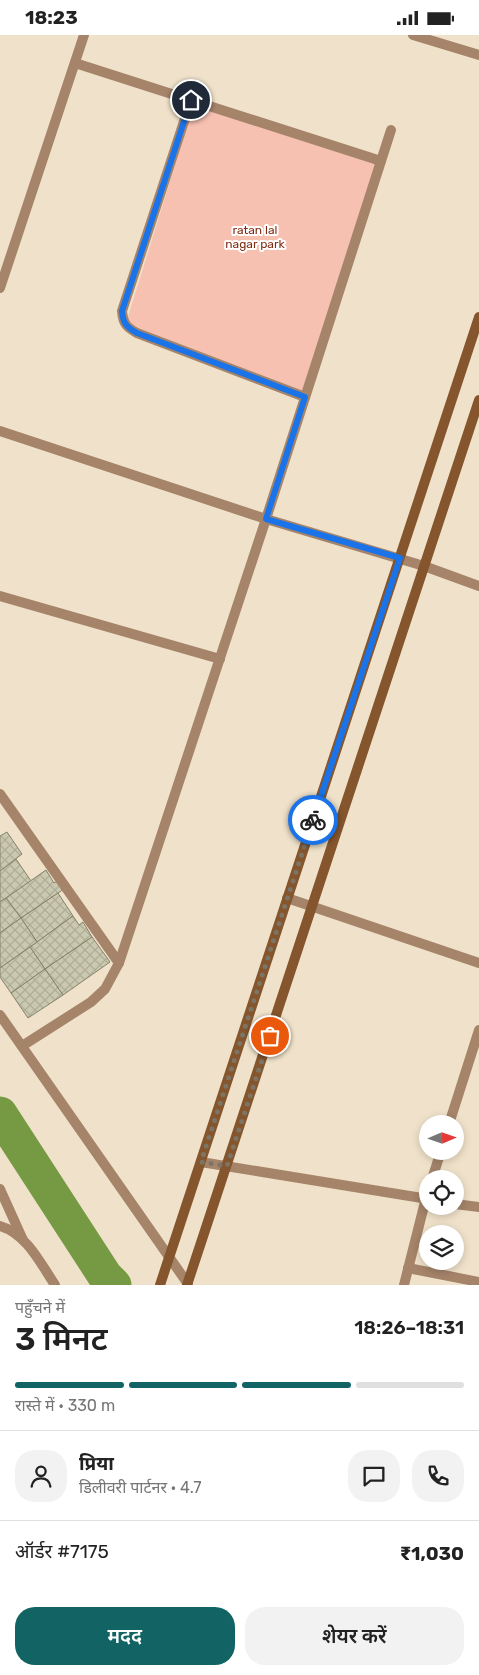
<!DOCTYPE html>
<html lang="hi">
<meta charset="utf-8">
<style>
:root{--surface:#fff;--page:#f2f2f2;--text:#222;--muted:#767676;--line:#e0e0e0;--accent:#126364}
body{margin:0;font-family:Rubik,"Noto Sans Devanagari",sans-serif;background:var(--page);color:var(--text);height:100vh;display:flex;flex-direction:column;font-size:19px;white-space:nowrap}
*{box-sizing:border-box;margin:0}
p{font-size:16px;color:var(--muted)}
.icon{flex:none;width:28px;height:28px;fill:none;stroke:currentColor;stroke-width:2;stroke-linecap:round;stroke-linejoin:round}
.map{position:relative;height:1250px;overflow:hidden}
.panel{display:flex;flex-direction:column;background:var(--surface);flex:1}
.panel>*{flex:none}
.needle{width:32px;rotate:88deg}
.controls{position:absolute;left:419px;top:1080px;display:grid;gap:10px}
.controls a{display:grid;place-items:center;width:45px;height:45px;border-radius:50%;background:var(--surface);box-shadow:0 2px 8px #0003;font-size:25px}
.pin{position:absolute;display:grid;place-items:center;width:42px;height:42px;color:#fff;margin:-21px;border:2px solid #fff;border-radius:50%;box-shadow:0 1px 5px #0007}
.courier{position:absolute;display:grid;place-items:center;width:50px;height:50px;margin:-25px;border:4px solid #1a73e8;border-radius:50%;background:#fff;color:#222;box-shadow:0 1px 6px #0007}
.overview em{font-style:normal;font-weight:600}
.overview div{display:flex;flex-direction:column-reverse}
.overview{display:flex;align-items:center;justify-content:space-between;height:85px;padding:0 15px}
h1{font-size:32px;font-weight:600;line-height:38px}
.bar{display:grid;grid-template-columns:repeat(4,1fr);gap:8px 5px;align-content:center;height:60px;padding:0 15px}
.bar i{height:6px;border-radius:4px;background:var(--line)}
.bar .active{background:var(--accent)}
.bar p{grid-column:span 4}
.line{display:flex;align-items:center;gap:12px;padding:0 15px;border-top:1px solid var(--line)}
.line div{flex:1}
.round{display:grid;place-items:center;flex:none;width:52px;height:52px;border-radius:20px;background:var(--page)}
.cta{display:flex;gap:10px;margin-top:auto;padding:10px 15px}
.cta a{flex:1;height:58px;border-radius:20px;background:var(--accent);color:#fff;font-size:20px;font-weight:600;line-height:58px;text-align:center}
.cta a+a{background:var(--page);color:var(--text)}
.status{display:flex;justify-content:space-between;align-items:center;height:35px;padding:0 25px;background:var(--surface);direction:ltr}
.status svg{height:14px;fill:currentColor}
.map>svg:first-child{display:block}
.green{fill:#f7c1b2}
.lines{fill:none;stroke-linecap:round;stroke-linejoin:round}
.river{stroke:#769a43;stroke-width:35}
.building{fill:url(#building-cross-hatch);stroke:#84836a}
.street{stroke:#a5846a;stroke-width:10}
.secondary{stroke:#85562d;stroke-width:10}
.done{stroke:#7c7465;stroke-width:5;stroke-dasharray:0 9}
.route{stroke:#1a73e8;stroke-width:6}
.labels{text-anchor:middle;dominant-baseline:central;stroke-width:4;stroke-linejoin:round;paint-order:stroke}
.park-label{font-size:12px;fill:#802c12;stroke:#fff}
</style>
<div class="status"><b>18:23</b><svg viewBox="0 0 49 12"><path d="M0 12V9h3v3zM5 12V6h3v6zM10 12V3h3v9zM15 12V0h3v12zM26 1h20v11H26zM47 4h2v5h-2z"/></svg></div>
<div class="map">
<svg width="479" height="1250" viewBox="0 0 479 1250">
<defs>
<pattern id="building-cross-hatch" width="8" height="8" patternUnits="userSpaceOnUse" patternTransform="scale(1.25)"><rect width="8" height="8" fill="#cac9af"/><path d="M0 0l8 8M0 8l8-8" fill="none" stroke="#afad97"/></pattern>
</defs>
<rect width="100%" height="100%" fill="#f0e2ca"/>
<polygon class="green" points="195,66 381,126 306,358 126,288"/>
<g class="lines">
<polyline class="river" points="0,1079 105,1241 114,1250"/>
</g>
<g class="building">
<polygon points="7,797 22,819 0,836 0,801"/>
<polygon points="16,824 31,846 0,867 0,836"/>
<polygon points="46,835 54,848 59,845 64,854 21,883 6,863"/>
<polygon points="58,858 73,881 37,907 21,883"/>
<polygon points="6,863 21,883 0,898 0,867"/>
<polygon points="73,881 79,890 83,887 92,902 45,934 30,912"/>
<polygon points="21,883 37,907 0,933 0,898"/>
<polygon points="92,902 110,927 63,960 45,934"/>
<polygon points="30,912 45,934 11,958 0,942 0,933"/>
<polygon points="45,934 63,960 28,983 11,958"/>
</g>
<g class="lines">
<g class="street">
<polyline points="413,0 479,20"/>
<polyline points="75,28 381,126"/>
<path d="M191,65L122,276C123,288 126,292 137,298L305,362"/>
<polyline points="0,253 84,0"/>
<polyline points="0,396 266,484 424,531 479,551"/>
<polyline points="0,561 220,624"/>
<polyline points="0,759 119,928"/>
<polyline points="287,863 479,928"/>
<polyline points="0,980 188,1249"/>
<polyline points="22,1011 91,967 105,954 119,928 266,484 391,95"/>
<polyline points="449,1089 479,995"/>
<polyline points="201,1127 428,1164"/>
<polyline points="432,1144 441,1116"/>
<polyline points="0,1154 23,1205"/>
<polyline points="455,1169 479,1172"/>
<path d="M0,1191C26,1198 41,1229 55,1250"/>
<polyline points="408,1233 479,1247"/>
<polyline points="404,1250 427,1159"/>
</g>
<g class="secondary">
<polyline points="160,1250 479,282"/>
<polyline points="187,1250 479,365"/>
</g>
</g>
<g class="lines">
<polyline class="done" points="270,1001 227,1131 201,1127 313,785"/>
<path class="route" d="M191,65L122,276C123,288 126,292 137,298L305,362L266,484L400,523L313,785"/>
</g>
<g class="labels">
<g class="park-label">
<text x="255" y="195">ratan lal<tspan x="255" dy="14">nagar park</tspan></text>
</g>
</g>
</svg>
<div class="controls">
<a><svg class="needle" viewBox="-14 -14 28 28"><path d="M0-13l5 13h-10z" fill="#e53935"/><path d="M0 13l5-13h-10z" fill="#767676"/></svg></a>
<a><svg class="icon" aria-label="locate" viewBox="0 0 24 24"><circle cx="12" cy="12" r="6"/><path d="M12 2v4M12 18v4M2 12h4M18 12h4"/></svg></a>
<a><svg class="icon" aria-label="layers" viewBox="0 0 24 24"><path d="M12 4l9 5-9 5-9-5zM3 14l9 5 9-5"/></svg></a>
</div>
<div class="pin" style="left:270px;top:1001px;background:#ea580c"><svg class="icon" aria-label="bag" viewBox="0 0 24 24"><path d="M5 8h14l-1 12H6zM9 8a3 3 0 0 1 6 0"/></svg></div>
<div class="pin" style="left:191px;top:65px;background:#1f2937"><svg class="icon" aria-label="home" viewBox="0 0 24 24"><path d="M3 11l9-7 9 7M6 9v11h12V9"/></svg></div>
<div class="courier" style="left:313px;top:785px"><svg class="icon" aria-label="bike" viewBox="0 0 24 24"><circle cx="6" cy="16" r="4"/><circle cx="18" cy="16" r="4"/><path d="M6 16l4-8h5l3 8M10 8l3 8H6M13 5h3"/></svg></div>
</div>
<section class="panel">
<div class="overview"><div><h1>3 मिनट</h1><p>पहुँचने में</p></div><em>18:26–18:31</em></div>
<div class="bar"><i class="active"></i><i class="active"></i><i class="active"></i><i></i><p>रास्ते में · 330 m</p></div>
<div class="line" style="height:90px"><a class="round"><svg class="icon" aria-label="person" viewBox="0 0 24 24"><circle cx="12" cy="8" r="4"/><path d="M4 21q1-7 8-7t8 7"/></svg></a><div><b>प्रिया</b><p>डिलीवरी पार्टनर · 4.7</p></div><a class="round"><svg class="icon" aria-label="chat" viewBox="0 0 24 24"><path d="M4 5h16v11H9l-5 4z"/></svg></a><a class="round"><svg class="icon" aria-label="phone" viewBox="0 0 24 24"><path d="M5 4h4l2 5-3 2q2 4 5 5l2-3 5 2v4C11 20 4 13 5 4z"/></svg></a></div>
<div class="line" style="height:65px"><div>ऑर्डर #7175</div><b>₹1,030</b></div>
<div class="cta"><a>मदद</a><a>शेयर करें</a></div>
</section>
